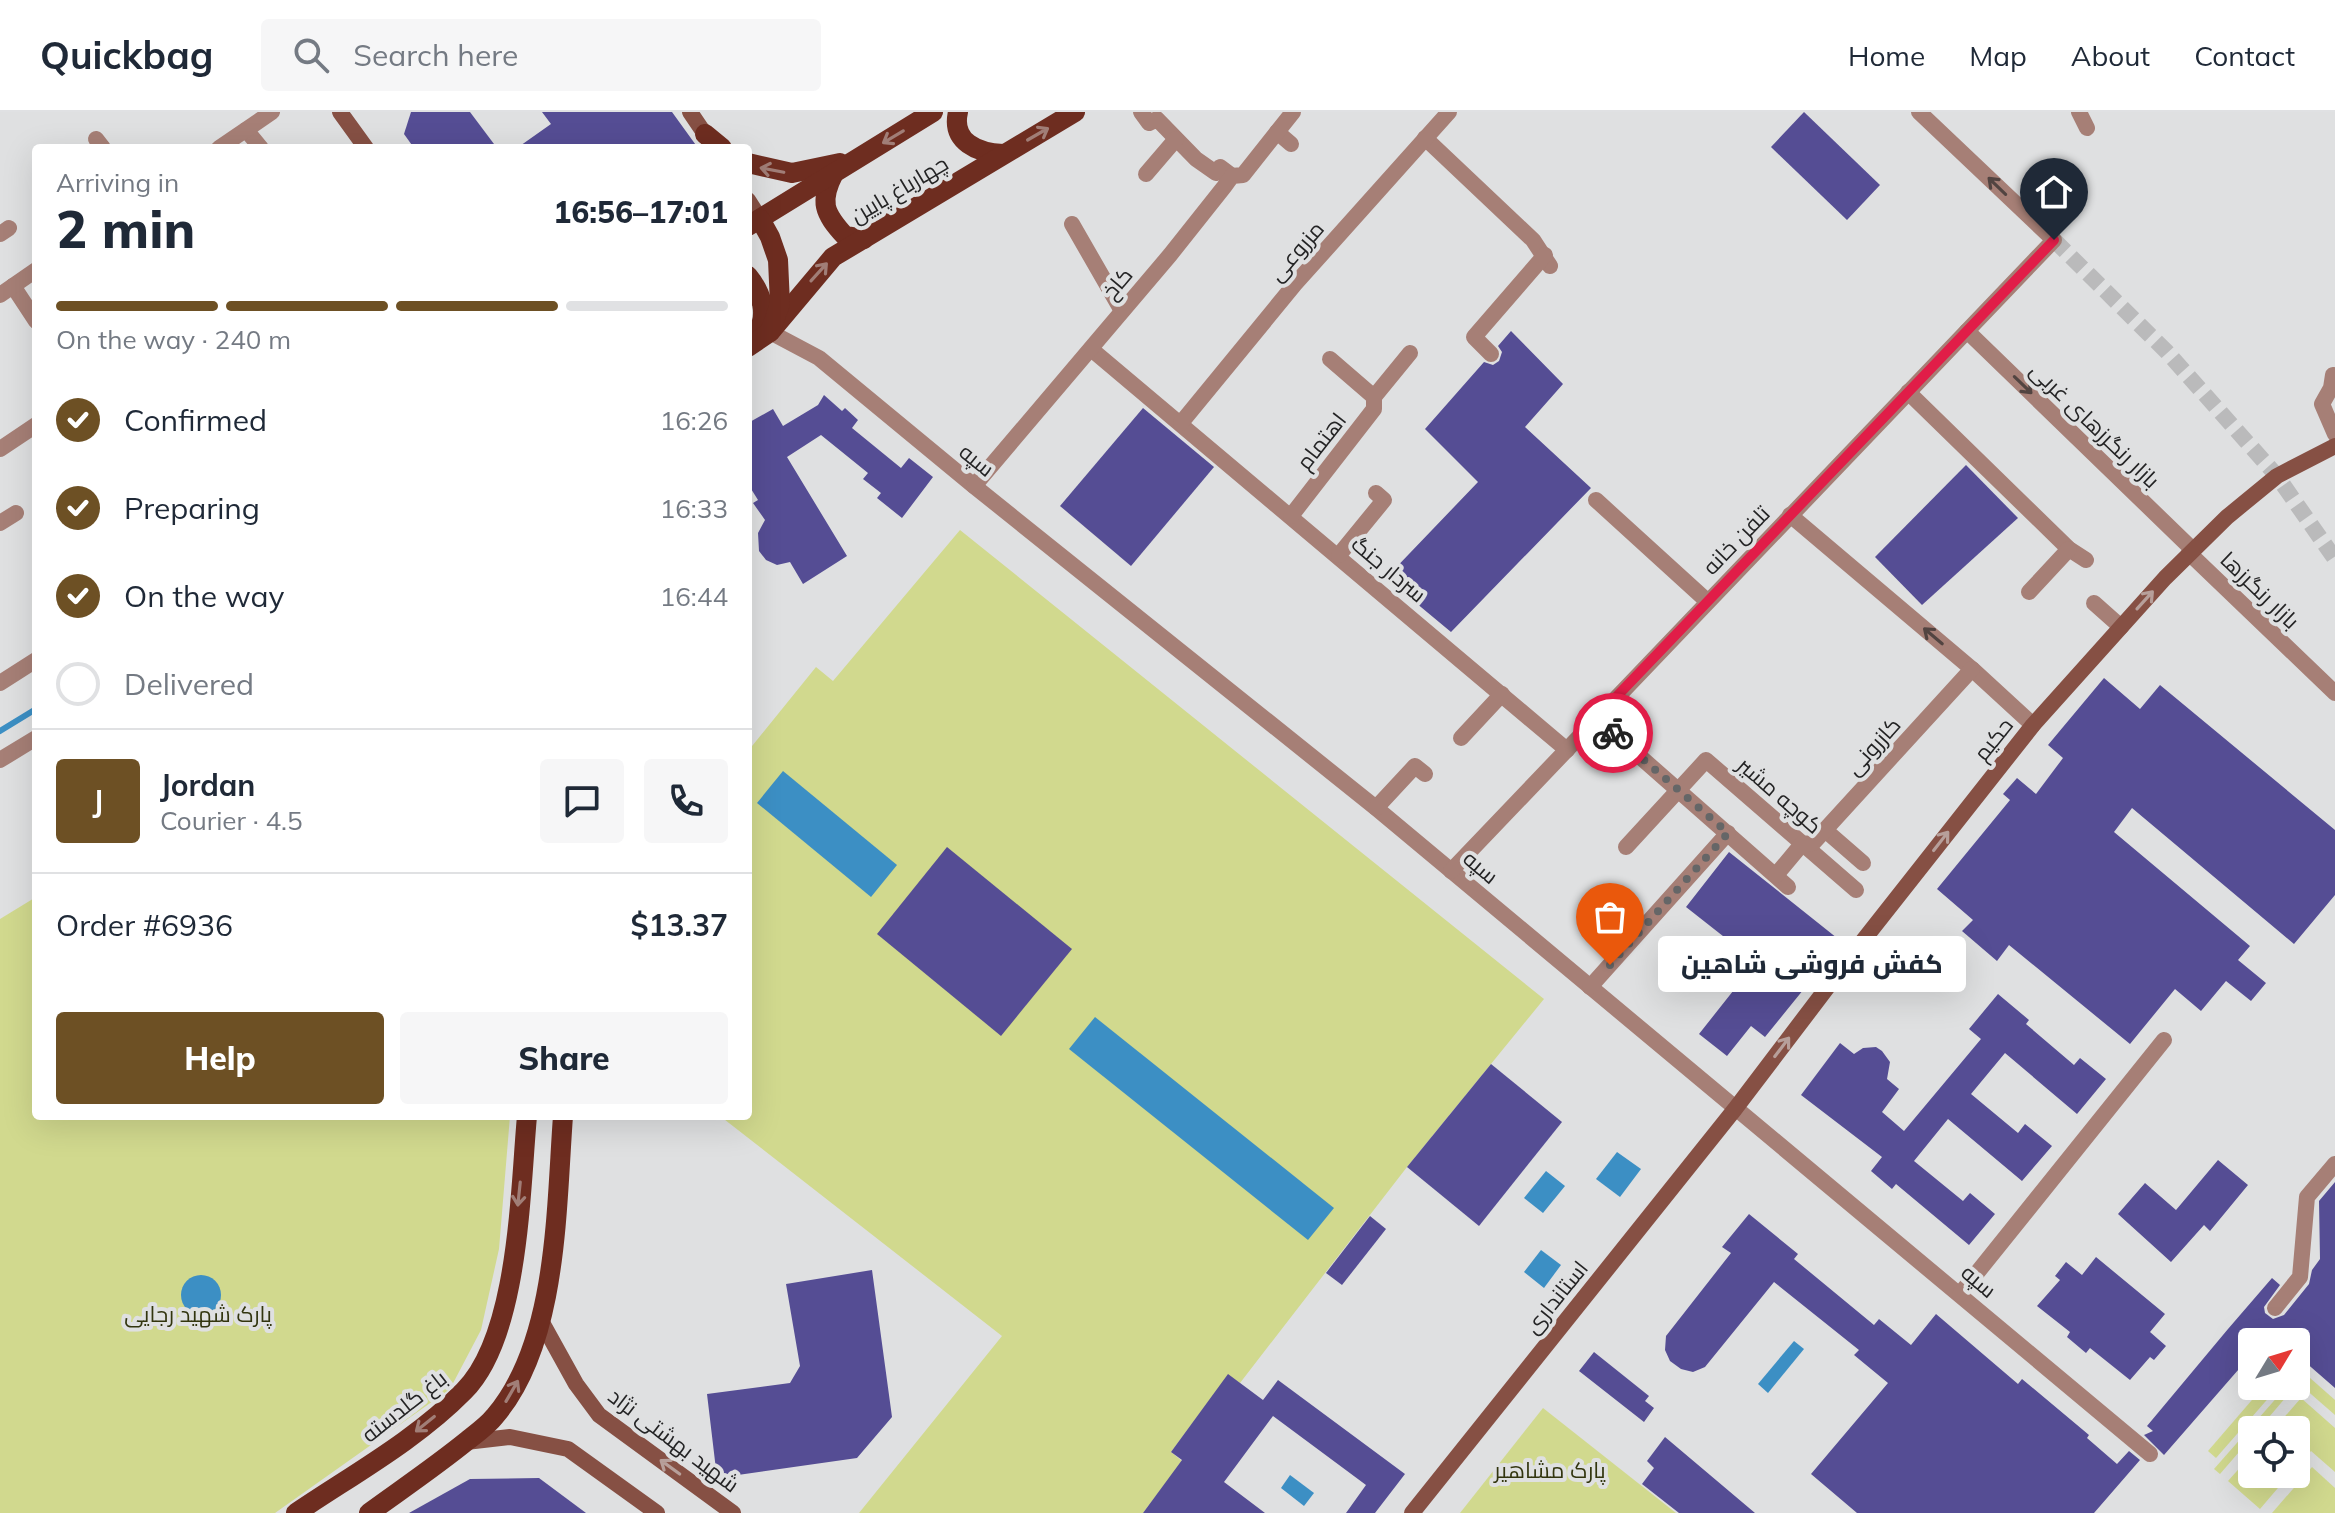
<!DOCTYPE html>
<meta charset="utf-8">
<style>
:root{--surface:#fff;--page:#f6f6f7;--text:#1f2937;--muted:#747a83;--line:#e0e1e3;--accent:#6d5024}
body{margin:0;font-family:Mulish,Cairo,sans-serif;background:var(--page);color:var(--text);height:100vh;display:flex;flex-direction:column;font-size:30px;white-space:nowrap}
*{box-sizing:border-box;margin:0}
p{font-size:26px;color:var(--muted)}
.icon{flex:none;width:44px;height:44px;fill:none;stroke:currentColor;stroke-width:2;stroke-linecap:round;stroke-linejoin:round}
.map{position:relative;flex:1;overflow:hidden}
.panel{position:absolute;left:32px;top:32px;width:720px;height:976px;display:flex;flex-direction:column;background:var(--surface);border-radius:8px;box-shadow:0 8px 32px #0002}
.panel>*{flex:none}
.needle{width:52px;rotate:52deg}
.buttons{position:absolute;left:2238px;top:1216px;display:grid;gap:16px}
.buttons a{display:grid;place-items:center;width:72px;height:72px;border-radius:8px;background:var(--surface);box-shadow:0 8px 32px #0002;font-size:40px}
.pin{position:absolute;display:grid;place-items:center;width:68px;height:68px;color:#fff;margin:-82px -34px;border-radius:50% 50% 50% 0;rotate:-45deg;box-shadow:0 0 8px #0007}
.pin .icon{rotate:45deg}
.courier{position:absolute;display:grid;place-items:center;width:80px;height:80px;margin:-40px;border:6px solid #e11d48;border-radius:50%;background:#fff;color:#222;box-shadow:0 2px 10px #0007}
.bubble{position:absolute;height:56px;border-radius:8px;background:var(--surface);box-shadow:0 8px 32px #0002;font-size:26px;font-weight:800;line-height:56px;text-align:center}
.summary em{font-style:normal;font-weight:800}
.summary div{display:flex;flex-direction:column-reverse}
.summary{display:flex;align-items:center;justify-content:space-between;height:136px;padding:0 24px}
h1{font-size:52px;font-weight:800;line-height:60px}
.bar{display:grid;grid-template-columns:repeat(4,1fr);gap:12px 8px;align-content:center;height:96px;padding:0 24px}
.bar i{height:10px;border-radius:6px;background:var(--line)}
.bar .selected{background:var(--accent)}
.bar p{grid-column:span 4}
.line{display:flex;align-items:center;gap:20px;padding:0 24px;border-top:2px solid var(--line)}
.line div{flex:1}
.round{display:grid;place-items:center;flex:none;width:84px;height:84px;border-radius:8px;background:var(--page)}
ol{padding:0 24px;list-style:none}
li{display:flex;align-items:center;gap:24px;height:88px}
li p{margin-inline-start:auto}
li .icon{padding:8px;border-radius:50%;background:var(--accent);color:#fff;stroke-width:4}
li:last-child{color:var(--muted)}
li i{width:44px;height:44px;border:4px solid var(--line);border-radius:50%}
.cta{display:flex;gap:16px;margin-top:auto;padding:16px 24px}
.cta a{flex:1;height:92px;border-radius:8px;background:var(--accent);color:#fff;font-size:32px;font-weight:800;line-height:92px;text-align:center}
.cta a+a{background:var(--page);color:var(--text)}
header{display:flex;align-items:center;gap:48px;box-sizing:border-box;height:112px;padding:0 40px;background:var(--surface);border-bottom:2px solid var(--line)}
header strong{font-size:38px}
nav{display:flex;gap:44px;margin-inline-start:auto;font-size:28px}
.search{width:560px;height:72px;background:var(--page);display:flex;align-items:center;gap:20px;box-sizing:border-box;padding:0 28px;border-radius:8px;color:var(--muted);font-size:30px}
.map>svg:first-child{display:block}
.green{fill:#d1d98e}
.water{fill:#3c8fc4}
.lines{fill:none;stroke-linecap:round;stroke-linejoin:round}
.stream{stroke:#3c8fc4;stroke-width:6}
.building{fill:#554d94}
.street-tunnel{stroke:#bababb;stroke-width:16;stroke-dasharray:16 8;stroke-linecap:butt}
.street{stroke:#a67f76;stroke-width:16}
.secondary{stroke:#865044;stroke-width:16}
.primary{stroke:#6e2d20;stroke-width:20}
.oneway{stroke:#a17e77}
.oneway2{stroke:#524441}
.oneway3{stroke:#b79f9a}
.done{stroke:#656667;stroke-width:8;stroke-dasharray:0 14.4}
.route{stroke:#e11d48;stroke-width:10}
.labels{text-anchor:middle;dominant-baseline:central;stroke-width:8;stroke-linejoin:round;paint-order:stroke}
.street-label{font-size:22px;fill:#242425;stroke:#dfe0e1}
.park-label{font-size:22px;fill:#32350f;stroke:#dfe0e1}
</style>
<header>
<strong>Quickbag</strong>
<div class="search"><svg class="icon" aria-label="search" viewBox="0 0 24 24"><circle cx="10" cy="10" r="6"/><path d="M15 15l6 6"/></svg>Search here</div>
<nav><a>Home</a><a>Map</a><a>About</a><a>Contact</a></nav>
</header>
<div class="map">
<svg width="2335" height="1401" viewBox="0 0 2335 1401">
<rect width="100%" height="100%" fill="#dfe0e1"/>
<g class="green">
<polygon points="960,418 1544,887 1407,1055 1240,1271 1228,1263 1171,1340 1182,1349 1143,1401 859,1401 1002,1224 720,1004 748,1004 748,639 816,555 833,569"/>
<polygon points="36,785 36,1004 510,1004 499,1137 481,1218 450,1277 275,1401 0,1401 0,807"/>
<polygon points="2301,1258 2335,1288 2335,1303 2296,1269 2296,1263"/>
<polygon points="2264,1274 2279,1274 2216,1346 2208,1339"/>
<polygon points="2287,1274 2292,1278 2258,1318 2252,1318 2252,1325 2220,1362 2214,1357"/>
<polygon points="2301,1286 2335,1316 2335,1360 2311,1339 2296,1356 2296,1318 2273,1318"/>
<polygon points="1543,1296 1676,1401 1460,1401"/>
<polygon points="2252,1342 2252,1362 2290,1362 2260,1397 2228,1369"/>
<polygon points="2312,1355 2335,1376 2335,1401 2272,1401"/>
</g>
<g class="water">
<polygon points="783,659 897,753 871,785 757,691"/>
<polygon points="1095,905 1334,1096 1308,1128 1069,937"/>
<polygon points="1617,1040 1641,1057 1620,1085 1596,1067"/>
<polygon points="1546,1059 1565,1074 1543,1101 1524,1086"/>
<polygon points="1541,1138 1561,1153 1544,1176 1524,1160"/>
<circle cx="201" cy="1183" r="20"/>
<polygon points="1794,1229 1804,1237 1768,1281 1758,1272"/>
<polygon points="1290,1363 1314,1381 1304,1394 1281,1376"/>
</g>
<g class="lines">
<polyline class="stream" points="0,619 36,597"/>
</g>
<g class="building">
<polygon points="411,0 470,0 497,36 414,36 404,22"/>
<polygon points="542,0 672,0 698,36 517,36 551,12"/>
<polygon points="1804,0 1880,73 1847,108 1771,35"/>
<polygon points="1511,219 1563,272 1525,315 1591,376 1451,520 1386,466 1478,370 1425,317 1484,250 1493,253 1499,249 1502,240 1498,234"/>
<polygon points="824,283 842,299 845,296 858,308 852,316 901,356 909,346 933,365 902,406 877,386 881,381 863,367 868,361 821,323 787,345 847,444 803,472 790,450 777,453 766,448 759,439 758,421 765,408 753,391 758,388 748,372 748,311 773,297 783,314 818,293"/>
<polygon points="1143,296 1214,355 1131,454 1060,394"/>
<polygon points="1966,353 2018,406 1922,493 1875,445"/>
<polygon points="2104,566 2140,597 2160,573 2335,718 2335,783 2294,832 2132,696 2114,720 2250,834 2238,848 2266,871 2251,889 2226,869 2201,899 2175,877 2130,932 2009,833 1997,849 1962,819 1973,808 1937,777 2010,688 2003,682 2017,666 2036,682 2063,646 2048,633"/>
<polygon points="947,735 1072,837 1001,924 877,822"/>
<polygon points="1729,740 1842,830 1765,925 1751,914 1727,944 1699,922 1756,850 1686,795"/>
<polygon points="1998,882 2029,908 2026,912 2074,953 2080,946 2106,967 2077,1002 2005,941 1971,982 2018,1021 2025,1012 2052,1034 2022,1069 1948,1007 1914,1049 1963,1089 1970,1081 1995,1102 1969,1133 1896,1072 1892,1077 1871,1059 1882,1045 1801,983 1840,931 1854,942 1863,936 1876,935 1882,939 1890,950 1887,967 1899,977 1882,1000 1904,1019 1981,927 1969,917"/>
<polygon points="1491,952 1562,1010 1479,1114 1407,1055"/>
<polygon points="2218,1048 2248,1073 2210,1119 2204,1113 2171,1150 2118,1102 2145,1071 2176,1098"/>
<polygon points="2335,1070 2335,1276 2296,1242 2296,1230 2282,1230 2271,1220 2262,1230 2252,1230 2252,1242 2164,1343 2144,1323 2153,1319 2147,1314 2228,1217 2272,1166 2280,1173 2264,1195 2265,1201 2273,1207 2284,1203 2309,1172 2312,1158 2320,1147 2319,1089"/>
<polygon points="1749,1102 1798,1142 1794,1147 1874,1213 1879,1207 1911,1233 1936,1202 2018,1272 2022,1267 2089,1323 2087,1326 2117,1352 2129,1339 2140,1348 2094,1401 1857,1401 1811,1362 1888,1271 1854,1243 1859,1238 1774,1170 1705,1255 1693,1260 1681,1257 1670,1249 1665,1238 1666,1224 1731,1141 1722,1135"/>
<polygon points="1370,1104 1386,1117 1342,1173 1326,1161"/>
<polygon points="2096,1145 2165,1202 2150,1220 2166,1234 2154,1248 2150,1245 2130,1268 2090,1236 2086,1241 2067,1225 2070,1220 2037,1194 2060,1168 2055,1164 2066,1150 2082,1163"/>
<polygon points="872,1158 892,1305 857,1346 717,1366 707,1282 790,1271 800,1254 786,1172"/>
<polygon points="1594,1240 1649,1284 1645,1289 1654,1296 1644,1310 1579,1259"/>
<polygon points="1228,1262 1263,1288 1278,1268 1405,1362 1375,1401 1346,1401 1366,1373 1273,1304 1224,1370 1265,1401 1143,1401 1182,1348 1171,1340"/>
<polygon points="1665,1325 1755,1401 1679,1401 1642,1372 1654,1356 1647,1349"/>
<polygon points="539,1366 586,1401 409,1401 470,1367"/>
</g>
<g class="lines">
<polyline class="street-tunnel" points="2054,128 2167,240 2277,364 2335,447"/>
<g class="street">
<polyline points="1141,0 1149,11 1157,7 1196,47 1216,61 1220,55 1232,64"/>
<polyline points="2079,0 2087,16"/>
<polyline points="246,18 261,36"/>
<polyline points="1277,20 1291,32"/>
<polyline points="1425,26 1533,128 1550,154"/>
<polyline points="96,27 103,36"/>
<polyline points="219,36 272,0"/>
<polyline points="1146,62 1176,27"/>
<polyline points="1072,112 1122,199"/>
<polyline points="0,122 9,116"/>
<polyline points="13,174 36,209"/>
<polyline points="0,183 36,158"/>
<polyline points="1967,219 2193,438"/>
<polyline points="770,220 819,246 974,374 1376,696 2150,1342"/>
<polyline points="1091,237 1567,638"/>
<polyline points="1491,242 1474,225 1545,143"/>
<polyline points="1330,247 1374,285"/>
<polyline points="2333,263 2331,276 2322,292 2335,322"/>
<polyline points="1908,280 2069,437 2086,448"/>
<polyline points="1181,311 1295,172 1449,0"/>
<polyline points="0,337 36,313"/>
<polyline points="974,374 1170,143 1224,75 1232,64 1243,63 1293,0"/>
<polyline points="1596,388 1707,489"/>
<polyline points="1790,403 1972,557 2033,613"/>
<polyline points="1291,404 1374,297 1374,285 1410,241"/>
<polyline points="0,411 16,401"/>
<polyline points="2189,441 2335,581"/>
<polyline points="1339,443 1384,388 1376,381"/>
<polyline points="2029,480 2069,437"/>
<polyline points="2094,491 2121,515"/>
<polyline points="0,571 36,548"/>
<polyline points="1596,606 1788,775"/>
<polyline points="1461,626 1502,582"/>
<polyline points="0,648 36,626"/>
<polyline points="1376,696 1415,654 1425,662"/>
<polyline points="1825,718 1863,751"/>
<polyline points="1626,735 1706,648 1856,778"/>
<polyline points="1451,759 2054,128 1919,0"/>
<polyline points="1776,763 1802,732 1813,731 1972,557"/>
<polyline points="1590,875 1728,721"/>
<polyline points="1960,1182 2164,928"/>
<polyline points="2275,1196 2300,1165 2307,1085 2335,1052"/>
</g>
<g class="secondary">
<polyline points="340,0 366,36"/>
<polyline points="690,0 711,31"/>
<polyline points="748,88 760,107"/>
<polyline points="540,1207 576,1272 599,1303 733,1401"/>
<polyline points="466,1330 510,1325 568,1337 657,1401"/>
<polyline points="1412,1401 1735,997 1858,835 2033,613 2165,466 2227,405 2277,364 2335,334"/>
</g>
<g class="primary">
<path d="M958,0C951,30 978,41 1003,42"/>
<polyline points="705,22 722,36"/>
<polyline points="748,51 792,61 840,51"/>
<path d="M834,61C819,90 824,101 845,124L864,127"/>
<polyline points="748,114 933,0"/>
<path d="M748,164C761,180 770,204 756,222"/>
<polyline points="770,220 833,145 1075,0"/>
<polyline points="748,235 770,220 780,192 778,148 770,125 760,107"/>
<path d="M296,1401C352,1363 416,1328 464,1279C519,1224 520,1079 527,1004"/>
<path d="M369,1401C402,1377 436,1354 468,1328C477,1321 488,1313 495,1304C558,1230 556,1097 563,1004"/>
</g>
</g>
<defs><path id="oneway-shaft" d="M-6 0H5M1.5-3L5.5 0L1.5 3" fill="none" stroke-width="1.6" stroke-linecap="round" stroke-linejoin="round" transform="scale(2)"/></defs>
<g class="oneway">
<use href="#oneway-shaft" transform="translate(1038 22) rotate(-30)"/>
<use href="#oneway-shaft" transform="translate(893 25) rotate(149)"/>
<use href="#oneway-shaft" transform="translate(772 58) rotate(-169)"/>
<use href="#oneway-shaft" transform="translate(819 160) rotate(-48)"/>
<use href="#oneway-shaft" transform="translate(519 1082) rotate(96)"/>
<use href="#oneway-shaft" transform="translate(512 1279) rotate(-60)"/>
<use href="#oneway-shaft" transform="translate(425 1312) rotate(141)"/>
</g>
<g class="oneway2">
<use href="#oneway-shaft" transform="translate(1997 74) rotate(-136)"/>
<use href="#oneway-shaft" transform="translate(2023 273) rotate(44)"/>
<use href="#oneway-shaft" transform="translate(1933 524) rotate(-140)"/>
</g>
<g class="oneway3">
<use href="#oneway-shaft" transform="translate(2145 488) rotate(-48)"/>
<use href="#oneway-shaft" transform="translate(1941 729) rotate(-52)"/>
<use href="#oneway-shaft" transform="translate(1782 935) rotate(-53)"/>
<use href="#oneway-shaft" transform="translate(670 1355) rotate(-144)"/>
</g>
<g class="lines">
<polyline class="done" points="1610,853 1728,721 1613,621"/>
<polyline class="route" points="1613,621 1596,606 2054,128"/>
</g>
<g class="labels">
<g class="street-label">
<text transform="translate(899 77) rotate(-31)">چهارباغ پایین</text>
<text transform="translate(1296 139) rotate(-49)">مزروعی</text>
<text transform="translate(1117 171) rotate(-50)">کاخ</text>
<text transform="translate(2095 313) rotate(44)">بازار رنگرزهای غربی</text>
<text transform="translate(1321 329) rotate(-52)">اهتمام</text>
<text transform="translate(977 348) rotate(39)">سپه</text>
<text transform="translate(1736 428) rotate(-46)">تلفن خانه</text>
<text transform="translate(1389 457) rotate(40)">سردار جنگ</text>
<text transform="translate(2260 478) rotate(44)">بازار رنگرزها</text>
<text transform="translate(1993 627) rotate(-51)">حکیم</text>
<text transform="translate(1873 634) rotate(-48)">کازرونی</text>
<text transform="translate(1780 683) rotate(41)">كوچه مشير</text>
<text transform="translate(1481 755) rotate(40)">سپه</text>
<text transform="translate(1979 1169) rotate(40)">سپه</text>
<text transform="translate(1556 1185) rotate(-51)">استانداری</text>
<text transform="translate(404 1294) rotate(-38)">باغ گلدسته</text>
<text transform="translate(674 1328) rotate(37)">شهید بهشتی نژاد</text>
</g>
<g class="park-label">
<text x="198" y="1202">پارک شهید رجایی</text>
<text x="1550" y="1358">پارک مشاهیر</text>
</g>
</g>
</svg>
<div class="buttons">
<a><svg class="needle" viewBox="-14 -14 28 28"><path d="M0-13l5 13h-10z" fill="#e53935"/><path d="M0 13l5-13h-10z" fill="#747a83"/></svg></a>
<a><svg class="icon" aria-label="locate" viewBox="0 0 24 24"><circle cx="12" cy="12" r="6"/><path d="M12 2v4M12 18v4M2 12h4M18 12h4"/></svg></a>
</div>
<div class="pin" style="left:1610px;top:853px;background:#ea580c"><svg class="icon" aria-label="bag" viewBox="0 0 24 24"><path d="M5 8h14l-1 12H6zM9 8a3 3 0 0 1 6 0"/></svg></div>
<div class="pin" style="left:2054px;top:128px;background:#1f2937"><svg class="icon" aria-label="home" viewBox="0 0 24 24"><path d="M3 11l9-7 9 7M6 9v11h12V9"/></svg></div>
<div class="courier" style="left:1613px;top:621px"><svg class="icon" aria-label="bike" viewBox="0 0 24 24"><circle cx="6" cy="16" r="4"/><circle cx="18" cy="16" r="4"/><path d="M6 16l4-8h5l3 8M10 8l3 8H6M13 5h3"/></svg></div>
<div class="bubble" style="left:1658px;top:824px;width:308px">کفش فروشی شاهین</div>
<section class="panel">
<div class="summary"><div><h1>2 min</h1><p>Arriving in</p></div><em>16:56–17:01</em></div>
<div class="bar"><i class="selected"></i><i class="selected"></i><i class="selected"></i><i></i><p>On the way · 240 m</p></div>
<ol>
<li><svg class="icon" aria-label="check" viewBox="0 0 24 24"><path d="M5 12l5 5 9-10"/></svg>Confirmed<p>16:26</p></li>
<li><svg class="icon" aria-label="check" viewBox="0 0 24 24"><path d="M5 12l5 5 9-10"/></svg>Preparing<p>16:33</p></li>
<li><svg class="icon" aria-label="check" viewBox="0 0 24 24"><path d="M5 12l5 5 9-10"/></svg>On the way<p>16:44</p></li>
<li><i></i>Delivered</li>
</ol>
<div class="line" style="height:144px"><b class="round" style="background:var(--accent);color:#fff">J</b><div><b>Jordan</b><p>Courier · 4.5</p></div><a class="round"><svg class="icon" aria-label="chat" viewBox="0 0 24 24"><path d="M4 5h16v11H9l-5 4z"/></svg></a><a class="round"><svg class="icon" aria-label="phone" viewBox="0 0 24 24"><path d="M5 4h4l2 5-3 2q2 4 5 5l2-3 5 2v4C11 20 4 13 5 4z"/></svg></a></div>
<div class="line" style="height:104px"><div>Order #6936</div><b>$13.37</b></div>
<div class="cta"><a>Help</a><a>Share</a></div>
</section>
</div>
